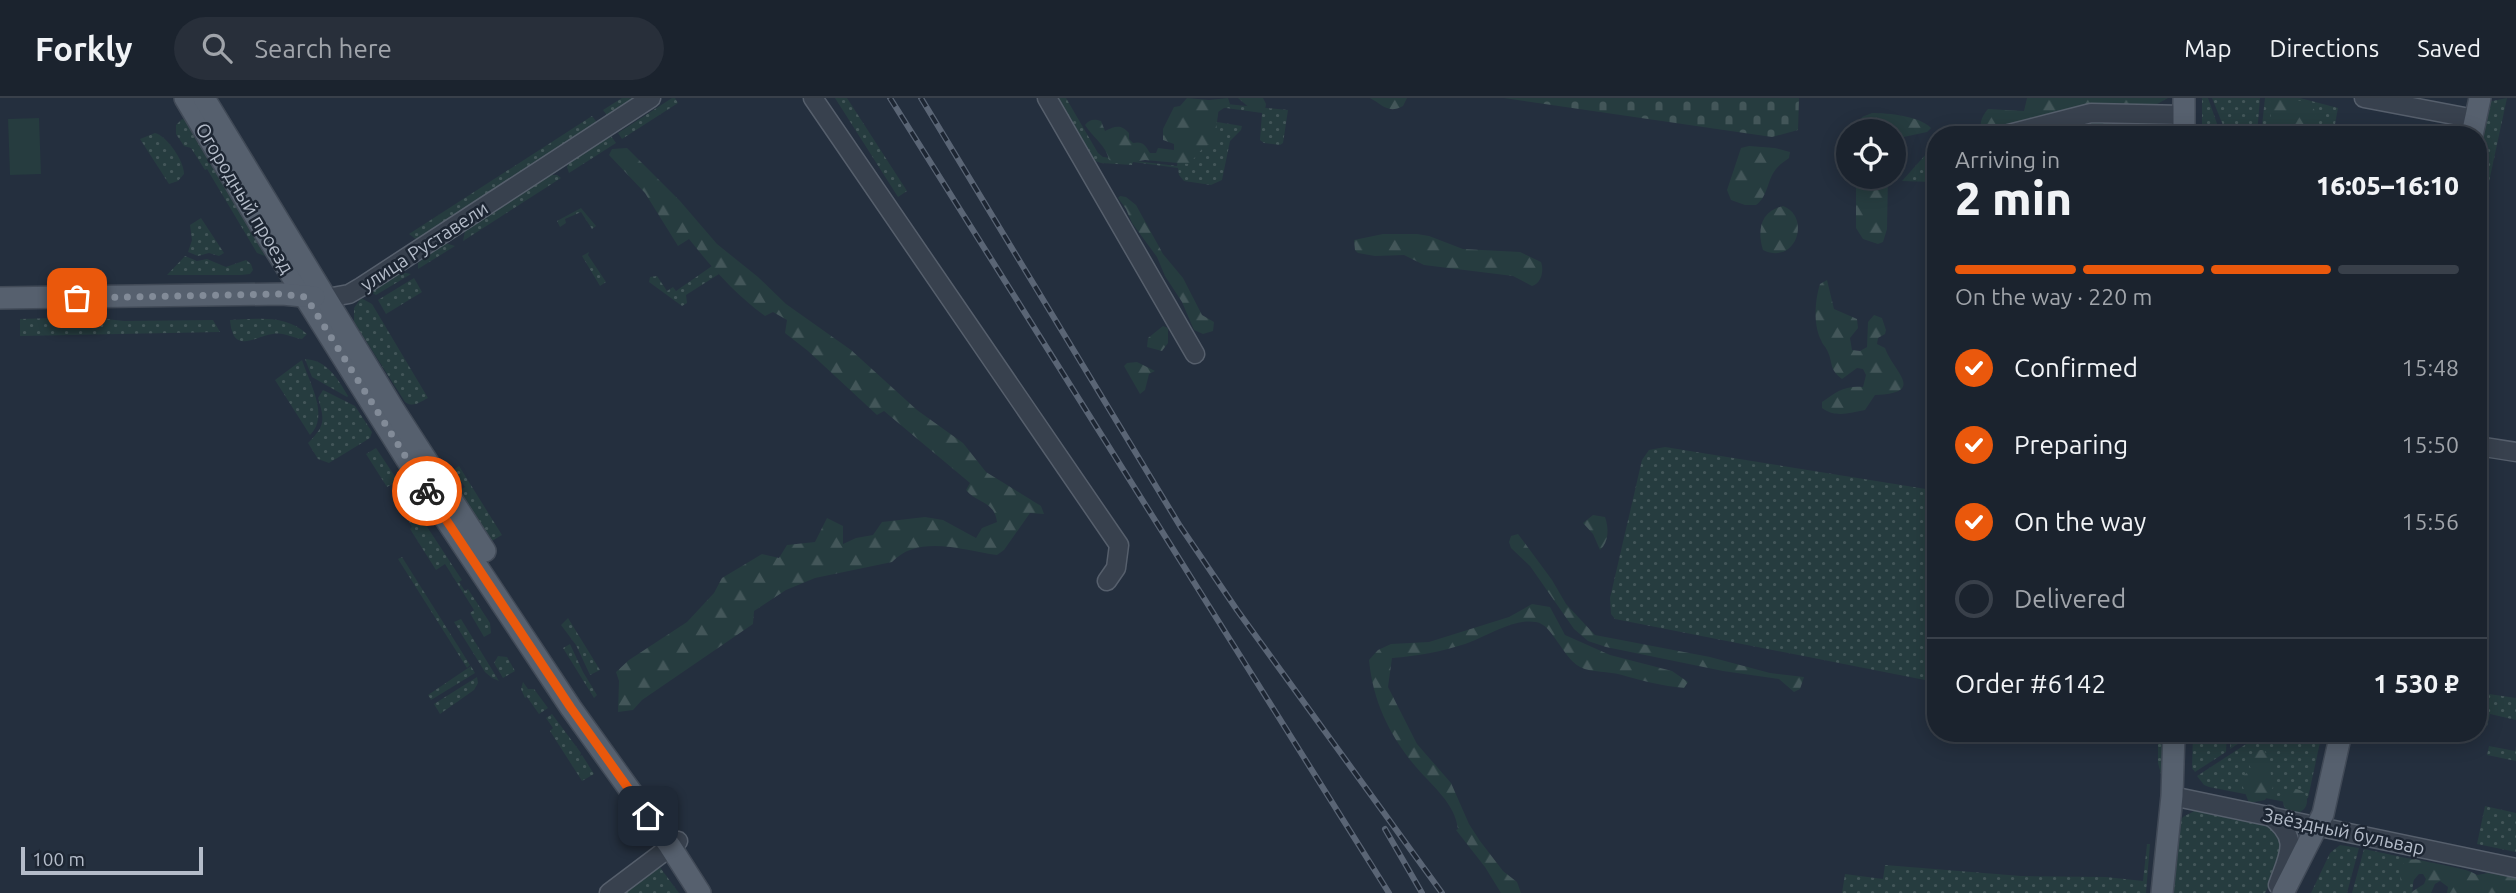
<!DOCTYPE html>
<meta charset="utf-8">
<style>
:root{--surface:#1b232e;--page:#282f3a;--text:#f1f3f6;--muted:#a0a4aa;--line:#39404a;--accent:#ea580c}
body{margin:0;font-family:Ubuntu,sans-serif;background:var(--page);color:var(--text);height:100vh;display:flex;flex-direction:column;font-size:26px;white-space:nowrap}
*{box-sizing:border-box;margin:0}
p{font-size:23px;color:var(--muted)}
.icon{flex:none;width:38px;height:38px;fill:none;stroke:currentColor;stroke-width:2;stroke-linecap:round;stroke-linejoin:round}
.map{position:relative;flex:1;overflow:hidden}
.drawer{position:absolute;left:1927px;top:28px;width:560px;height:616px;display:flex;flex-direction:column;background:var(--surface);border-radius:28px;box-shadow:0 4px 18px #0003,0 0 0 2px var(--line)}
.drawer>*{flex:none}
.buttons{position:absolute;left:1836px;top:21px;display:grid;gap:14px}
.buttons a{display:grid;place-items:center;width:70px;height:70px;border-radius:50%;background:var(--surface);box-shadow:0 4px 18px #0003,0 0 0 2px var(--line);font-size:35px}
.scale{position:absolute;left:21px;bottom:18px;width:182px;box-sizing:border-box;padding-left:7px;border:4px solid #b4bcc9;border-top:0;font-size:19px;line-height:24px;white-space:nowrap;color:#b4bcc9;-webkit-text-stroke:5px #1d2633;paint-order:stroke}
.pin{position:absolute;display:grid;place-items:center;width:60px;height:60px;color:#fff;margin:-30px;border-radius:14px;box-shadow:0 4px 10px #0006}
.courier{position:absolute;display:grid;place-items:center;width:70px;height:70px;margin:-35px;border:5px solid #ea580c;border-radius:50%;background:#fff;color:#222;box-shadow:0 2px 9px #0007}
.head em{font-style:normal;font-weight:800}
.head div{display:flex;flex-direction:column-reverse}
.head{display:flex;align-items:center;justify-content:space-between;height:119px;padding:0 28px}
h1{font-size:46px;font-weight:800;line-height:52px}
.bar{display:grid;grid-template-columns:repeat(4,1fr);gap:10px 7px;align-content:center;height:84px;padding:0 28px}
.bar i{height:9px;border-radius:5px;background:var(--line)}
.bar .active{background:var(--accent)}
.bar p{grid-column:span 4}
.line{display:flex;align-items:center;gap:18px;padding:0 28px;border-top:2px solid var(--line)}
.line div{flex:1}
ol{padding:0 28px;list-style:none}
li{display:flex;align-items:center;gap:21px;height:77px}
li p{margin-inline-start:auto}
li .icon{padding:7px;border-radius:50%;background:var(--accent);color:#fff;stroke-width:4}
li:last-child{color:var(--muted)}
li i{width:38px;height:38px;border:4px solid var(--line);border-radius:50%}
header{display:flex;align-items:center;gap:42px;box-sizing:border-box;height:98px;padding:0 35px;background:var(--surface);border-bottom:2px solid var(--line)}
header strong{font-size:33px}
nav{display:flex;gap:38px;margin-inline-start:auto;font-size:24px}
.search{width:490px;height:63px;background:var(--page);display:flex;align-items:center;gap:18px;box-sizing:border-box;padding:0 24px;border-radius:38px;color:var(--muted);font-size:26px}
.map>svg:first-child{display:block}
.grass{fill:url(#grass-dots)}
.forest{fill:url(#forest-firs)}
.cemetery{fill:url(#cemetery-stones)}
.garden{fill:#263c3f}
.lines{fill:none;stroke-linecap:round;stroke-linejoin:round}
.minor-casing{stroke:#565f6c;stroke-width:21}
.major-casing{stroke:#414a57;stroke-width:24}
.minor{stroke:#38414e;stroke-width:18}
.major{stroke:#56606e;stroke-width:21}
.rail-casing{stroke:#5a6575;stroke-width:6}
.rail{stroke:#1d2633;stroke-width:3.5;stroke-dasharray:10;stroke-linecap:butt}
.done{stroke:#828b98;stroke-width:7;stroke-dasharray:0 12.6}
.route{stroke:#ea580c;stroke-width:9}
.labels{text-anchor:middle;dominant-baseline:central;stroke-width:5;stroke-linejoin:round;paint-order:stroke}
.street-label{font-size:19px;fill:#b4bcc9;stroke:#1d2633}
</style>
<header>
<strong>Forkly</strong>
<div class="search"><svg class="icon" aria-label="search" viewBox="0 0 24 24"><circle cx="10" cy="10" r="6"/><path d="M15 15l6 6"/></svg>Search here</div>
<nav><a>Map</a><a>Directions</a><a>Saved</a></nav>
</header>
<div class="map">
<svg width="2516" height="795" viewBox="0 0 2516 795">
<defs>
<pattern id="grass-dots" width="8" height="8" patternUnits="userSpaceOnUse" patternTransform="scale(1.75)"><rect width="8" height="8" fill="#263c3f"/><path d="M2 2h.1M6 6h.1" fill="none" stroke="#435659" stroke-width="1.8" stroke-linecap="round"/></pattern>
<pattern id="forest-firs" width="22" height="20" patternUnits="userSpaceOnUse" patternTransform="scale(1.75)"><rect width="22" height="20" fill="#263c3f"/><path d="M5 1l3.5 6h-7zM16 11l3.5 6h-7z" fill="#435659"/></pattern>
<pattern id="cemetery-stones" width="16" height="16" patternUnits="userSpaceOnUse" patternTransform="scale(1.75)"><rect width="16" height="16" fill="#263c3f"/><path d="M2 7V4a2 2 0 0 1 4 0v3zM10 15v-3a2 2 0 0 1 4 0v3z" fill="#435659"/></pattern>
</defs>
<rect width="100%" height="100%" fill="#242f3e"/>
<g class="grass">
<polygon points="622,0 641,0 609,20 603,12"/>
<polygon points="672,0 675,0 678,5 622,41 618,35"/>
<polygon points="835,0 847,0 907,93 898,99"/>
<polygon points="1053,0 1066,0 1098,55 1103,59 1177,68 1186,2 1288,12 1283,45 1280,47 1264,45 1260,42 1262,15 1219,9 1217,24 1242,28 1241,32 1230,43 1222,82 1211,87 1184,83 1179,77 1178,70 1133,64 1132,67 1101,65 1089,61"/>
<polygon points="2202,0 2208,0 2221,37 2202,37"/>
<polygon points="2212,0 2260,0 2257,37 2227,37"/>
<polygon points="2265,0 2300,0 2338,10 2333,37 2261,37"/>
<polygon points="2507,0 2478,135 2478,46 2487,4"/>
<polygon points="592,18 599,27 417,142 409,136"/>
<polygon points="182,21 186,22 265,158 257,155 207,71 205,72 191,50 184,48 176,36 176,27"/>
<path d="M155,35C167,38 184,63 184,76L178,83L169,86L140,41Z"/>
<polygon points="611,38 616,45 569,75 567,69 569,65"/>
<polygon points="1927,55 1935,55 1935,95 1932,95 1932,84 1902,83"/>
<polygon points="550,77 557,77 561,80 463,143 465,133"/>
<polygon points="581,110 596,128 592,131 581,114 565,121 566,125 560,129 557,123"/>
<polygon points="201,120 224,155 219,158 209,155 198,158 188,154 192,142 190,127"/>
<polygon points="445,145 455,148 418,171 418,165"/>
<polygon points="589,154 588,157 606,184 600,188 582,158"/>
<polygon points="185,158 197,163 207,161 226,169 246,162 251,166 253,172 250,176 241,177 167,177"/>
<polygon points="712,168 719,176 686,197 687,205 682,208 649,184 650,179 657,178 667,193 673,189 676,193"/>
<polygon points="401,174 411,176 376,197 370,194"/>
<polygon points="414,180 422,194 386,216 378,202"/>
<path d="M361,200L372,206L428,300C420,304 413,310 405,304L354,224V210Z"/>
<polygon points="88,219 124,223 213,222 220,234 20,238 20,221"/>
<path d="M230,222C258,221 285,216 307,236L302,241C292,240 284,234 273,236C255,238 233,258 230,222Z"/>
<path d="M305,261C327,262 338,281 348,298L347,299L312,279Z"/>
<path d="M302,262C309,284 330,318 310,337L275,282Z"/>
<path d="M323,292L355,308L372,334L370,340L329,365L318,361L308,345C325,328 325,323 318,300Z"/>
<polygon points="1665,349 1926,391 1927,403 1935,405 1935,584 1615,521 1611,516 1610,500 1642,362 1649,352"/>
<polygon points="376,350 398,383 387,389 366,356"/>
<polygon points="459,368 502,437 490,444 457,394 465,389 459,380 451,384 446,377"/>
<polygon points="416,415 418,415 462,482 459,484 465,493 468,491 490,525 491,535 484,539 470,515 474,512 445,466 436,472 410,431 412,429 407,420"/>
<polygon points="402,459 470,567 467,570 398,461"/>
<polygon points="568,520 600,572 590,577 576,547 561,527"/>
<polygon points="461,521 499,583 492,580 485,574 454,524"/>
<polygon points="570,546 583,574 597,597 594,600 563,550"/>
<polygon points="498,558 507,559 515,573 503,580 494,565"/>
<polygon points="471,568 475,575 431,602 428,597"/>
<polygon points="477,579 478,585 474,592 440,616 434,606"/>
<polygon points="523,584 528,591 534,591 548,610 539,616 527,599 525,600 521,591"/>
<polygon points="2489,596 2516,600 2516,622 2490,616 2487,628 2483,627 2481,623"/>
<polygon points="552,616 581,655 580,658 582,657 594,676 582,683 550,633 553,630 546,620"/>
<polygon points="2158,635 2163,635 2162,680 2158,665"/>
<polygon points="2193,635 2227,635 2226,654 2195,674 2192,670"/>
<polygon points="2231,635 2255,635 2230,651"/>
<polygon points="2263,635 2322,635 2308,700 2296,706 2209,689 2204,687 2197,678"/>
<polygon points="2489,648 2515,653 2516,648 2516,663 2487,657"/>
<polygon points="2485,708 2516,715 2516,754 2477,746"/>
<polygon points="2196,712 2276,728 2285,758 2265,795 2170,795 2179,724 2183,719"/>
<polygon points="2147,746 2150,746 2146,795 1842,795 1845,776 1883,781 1885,767 2021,778 2106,779 2143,783"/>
<polygon points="2340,747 2359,750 2347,795 2311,795 2330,755"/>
<polygon points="2364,751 2416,762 2412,795 2352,795"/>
<polygon points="659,768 679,795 625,795"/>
</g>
<g class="forest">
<path d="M1187,0L1209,2L1228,0L1230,6L1218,14L1216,25L1219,41L1203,50L1189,66L1145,62L1127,65L1109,62C1106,47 1093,40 1085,27C1090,21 1094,21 1101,23L1105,33C1115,28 1121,26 1129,35V41L1133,45C1143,43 1145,47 1150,55H1156L1158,50L1174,52V46L1163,42V31L1174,9L1180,8Z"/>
<polygon points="1238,0 1263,0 1266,6 1265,12 1252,12"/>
<path d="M1370,0H1407L1403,8C1388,16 1383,7 1370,0Z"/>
<path d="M2027,0H2168L2141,15L2139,24L2145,31H2154L2163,37H1982C1979,26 1981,19 1988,11L2024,13Z"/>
<path d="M2270,0L2301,3L2314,11L2317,22L2314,26L2304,31L2302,37H2273C2271,32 2270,7 2270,0Z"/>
<path d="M1872,15C1888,15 1920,18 1931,30L1927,34L1894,41V33H1857L1862,19Z"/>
<path d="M1749,48L1775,50L1790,54L1789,60C1785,63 1779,67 1776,71C1767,82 1768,99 1756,107H1745L1731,102L1727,92L1741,50Z"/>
<path d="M627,50L680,103L717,146L758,179L786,206L851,252L917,312L963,345L986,374L1041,408L1044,416L1030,415L1004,452L997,457C963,452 918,436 892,464L815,480L786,492L754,513L753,526L642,602L633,612L618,614L619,583L616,574L629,562L687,524L714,495L722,480L762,456L779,460L787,447L815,444L827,420L843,428V446L856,440L873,437L882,424L925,419L943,422L976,440L982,430L997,424C994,402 977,406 966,392L970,385L884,313L877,317L808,253L785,235L787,222L773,214L765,218C735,196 712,170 689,141L678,148L645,95L609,57L612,51Z"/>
<polygon points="1856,79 1888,79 1887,131 1883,144 1878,146 1863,141 1856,130"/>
<polygon points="1120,98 1126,99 1136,107 1163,156 1183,180 1202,217 1214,224 1213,233 1203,236 1194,232 1182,204 1165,178 1157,159 1132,125 1126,111 1118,100"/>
<path d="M1783,108C1811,118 1797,168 1763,152C1757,133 1760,113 1783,108Z"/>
<path d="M1383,136H1417L1429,138L1463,151L1520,154L1541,164C1544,172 1542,185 1532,188L1513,178L1424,167L1404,157L1375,158L1358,155L1355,152L1354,142Z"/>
<path d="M1827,182L1834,211L1857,221L1858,230L1850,240L1852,252L1860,253L1867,249L1868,224L1874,217L1882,220L1886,232L1885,236L1878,240L1877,246L1885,250C1894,275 1927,295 1875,297L1865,312C1850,315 1835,320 1822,310V304C1836,294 1845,287 1863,289L1866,277L1863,271L1857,270L1842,281C1828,270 1834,266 1827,252C1825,248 1822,246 1821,242C1813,226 1815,202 1820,186Z"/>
<polygon points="1163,228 1168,230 1168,245 1162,253 1147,249 1148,240"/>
<polygon points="1137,264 1155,273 1149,276 1145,292 1140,296 1124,268 1127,265"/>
<path d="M1593,417L1605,419C1609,430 1609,444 1600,452L1593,436L1583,425Z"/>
<polygon points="1518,436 1552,482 1566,506 1595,537 1710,559 1770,575 1804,579 1800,591 1794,594 1779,581 1723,573 1606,549 1588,543 1574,531 1530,468 1511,450 1509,444 1511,438"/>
<path d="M1532,506L1550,509L1565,537L1610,557L1672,573L1688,584L1684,590C1662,588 1643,583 1622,577C1609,573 1592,575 1580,569C1563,560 1552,526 1536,524C1513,520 1487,539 1465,546C1440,554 1418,558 1392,560L1388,589L1417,646L1451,685L1469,726L1480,743L1503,773L1517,784L1521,795H1501L1485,769L1456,732L1458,731C1455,705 1432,688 1416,669C1389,637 1373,603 1369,562L1378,552L1391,546L1429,544L1509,519Z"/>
<polygon points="2260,652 2264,652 2268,659 2273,689 2265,702 2249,705 2240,681 2251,671 2248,664 2250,657"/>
<circle cx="2295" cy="703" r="12"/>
<path d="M2415,761C2430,765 2468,770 2477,777L2488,775L2516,780V795H2447L2448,789L2440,783L2435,786L2431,795H2410L2424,786L2426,781L2423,776H2419L2412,784L2401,786L2399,772L2405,763Z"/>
</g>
<polygon class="cemetery" points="1504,0 1799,0 1798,32 1772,39"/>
<polygon class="garden" points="39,20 41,76 10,77 8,21"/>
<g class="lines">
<defs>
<g id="minor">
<polyline points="813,0 1119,447 1116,470 1107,483"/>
<polyline points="1047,0 1195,256"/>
<polyline points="2364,0 2475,21"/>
<polyline points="2005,37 2091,15 2184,17"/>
<polyline points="327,200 349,196 361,189 651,0"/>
<polyline points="2478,348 2516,354"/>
<polyline points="2172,698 2516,770"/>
<path d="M2269,717C2301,740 2289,756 2278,787"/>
<polyline points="609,795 678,743"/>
</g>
<g id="major">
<polyline points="185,0 270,143 417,378 571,610 670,748 700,795"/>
<polyline points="204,0 394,312 485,453"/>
<polyline points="2184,37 2184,0"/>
<polyline points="2472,37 2480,0"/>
<polyline points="0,200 282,196 314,199"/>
<polyline points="2162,795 2172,698 2174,635"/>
<polyline points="2283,795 2323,716 2341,635"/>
</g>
</defs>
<use href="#minor" class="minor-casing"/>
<use href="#major" class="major-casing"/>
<use href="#minor" class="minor"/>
<use href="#major" class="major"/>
<defs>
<g id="rail">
<polyline points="890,0 1389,795"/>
<polyline points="921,0 1180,428 1237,512 1442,795"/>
<polyline points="1385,731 1422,795"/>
</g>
</defs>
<use href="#rail" class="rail-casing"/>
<use href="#rail" class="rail"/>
</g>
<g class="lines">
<polyline class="done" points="77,200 282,196 306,199 427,393"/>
<polyline class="route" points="427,393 571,610 648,718"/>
</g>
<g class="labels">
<g class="street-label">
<text transform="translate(245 100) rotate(59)">Огородный проезд</text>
<text transform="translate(424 148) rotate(-33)">улица Руставели</text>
<text transform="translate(2344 733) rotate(12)">Звёздный бульвар</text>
</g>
</g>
</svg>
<div class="buttons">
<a><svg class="icon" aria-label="locate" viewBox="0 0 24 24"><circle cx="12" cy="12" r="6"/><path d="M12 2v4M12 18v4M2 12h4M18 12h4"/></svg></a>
</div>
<div class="scale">100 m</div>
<div class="pin" style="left:77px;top:200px;background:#ea580c"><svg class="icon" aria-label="bag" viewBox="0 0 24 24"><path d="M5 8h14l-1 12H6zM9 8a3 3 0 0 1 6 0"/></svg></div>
<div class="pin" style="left:648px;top:718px;background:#1f2937"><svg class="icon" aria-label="home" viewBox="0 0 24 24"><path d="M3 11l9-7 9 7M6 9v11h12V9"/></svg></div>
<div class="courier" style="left:427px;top:393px"><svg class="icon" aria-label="bike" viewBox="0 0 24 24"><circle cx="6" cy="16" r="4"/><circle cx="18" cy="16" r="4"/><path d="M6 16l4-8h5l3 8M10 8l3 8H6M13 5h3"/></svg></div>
<section class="drawer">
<div class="head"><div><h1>2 min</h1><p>Arriving in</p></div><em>16:05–16:10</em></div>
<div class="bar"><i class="active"></i><i class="active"></i><i class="active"></i><i></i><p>On the way · 220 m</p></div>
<ol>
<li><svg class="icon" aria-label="check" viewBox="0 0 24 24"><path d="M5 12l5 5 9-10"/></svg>Confirmed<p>15:48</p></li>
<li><svg class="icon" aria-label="check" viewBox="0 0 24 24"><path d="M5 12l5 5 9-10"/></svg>Preparing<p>15:50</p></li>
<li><svg class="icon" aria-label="check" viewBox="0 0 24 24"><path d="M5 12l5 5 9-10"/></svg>On the way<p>15:56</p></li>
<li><i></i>Delivered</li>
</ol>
<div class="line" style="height:91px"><div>Order #6142</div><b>1 530 ₽</b></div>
</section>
</div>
